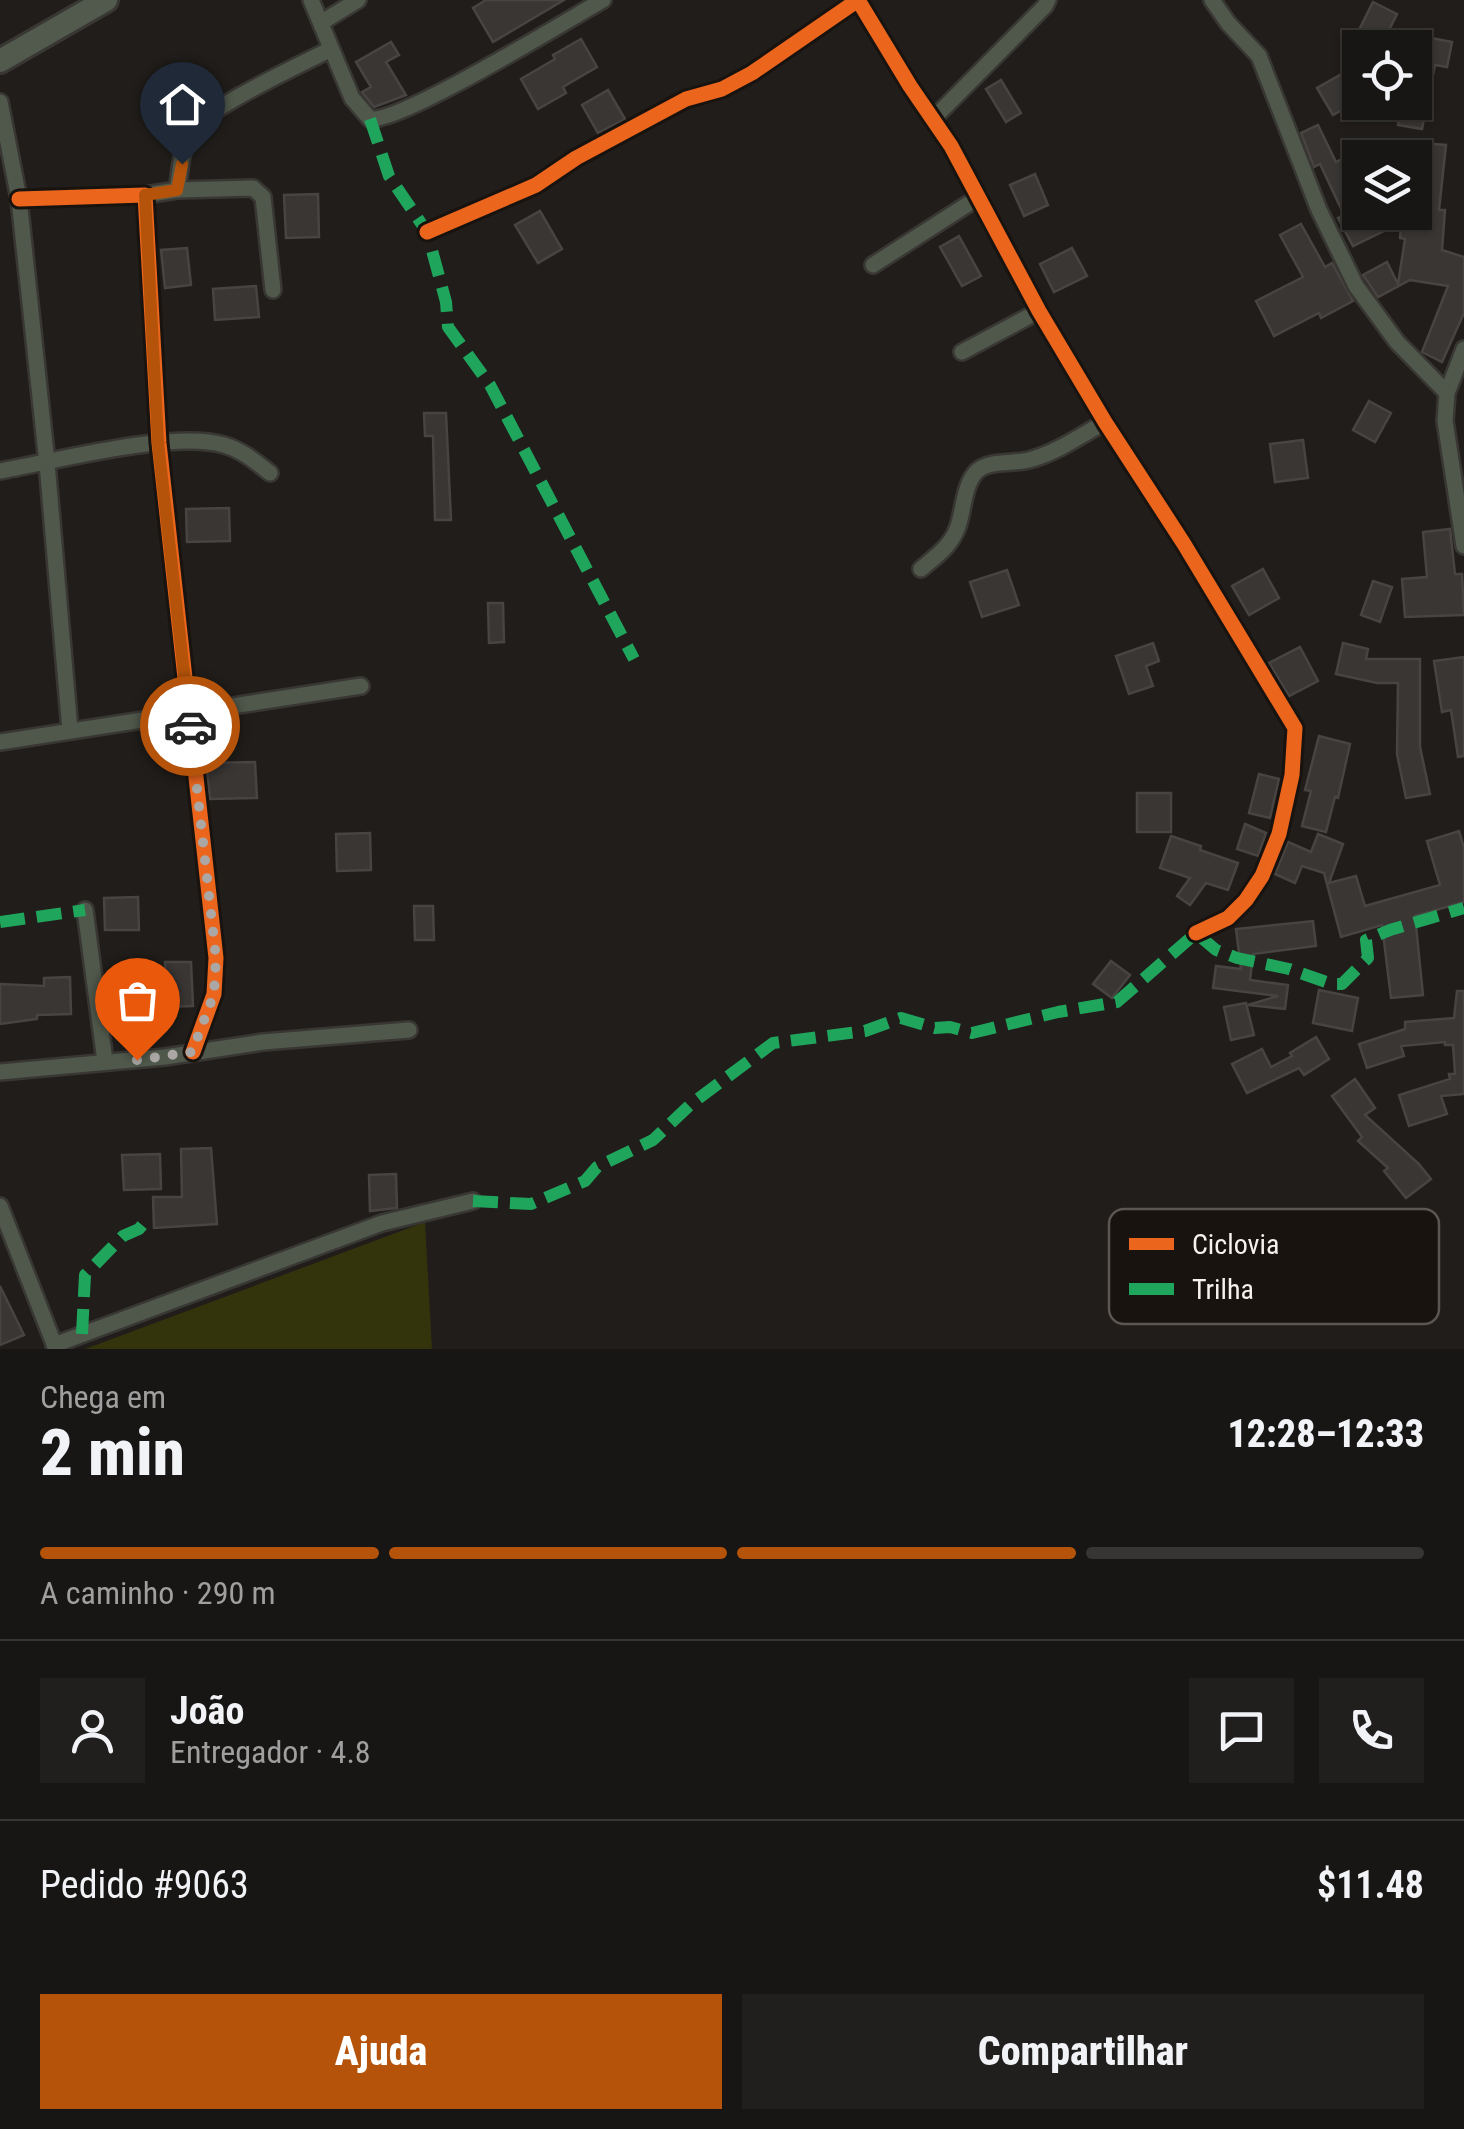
<!DOCTYPE html>
<html lang="pt">
<meta charset="utf-8">
<style>
:root{--surface:#181614;--page:#211f1d;--text:#f1f3f6;--muted:#9f9fa0;--line:#363534;--accent:#b45309}
body{margin:0;font-family:"Roboto Condensed",sans-serif;background:var(--page);color:var(--text);height:100vh;display:flex;flex-direction:column;font-size:38px;white-space:nowrap}
*{box-sizing:border-box;margin:0}
p{font-size:32px;color:var(--muted)}
.icon{flex:none;width:55px;height:55px;fill:none;stroke:currentColor;stroke-width:2;stroke-linecap:round;stroke-linejoin:round}
.map{position:relative;height:1349px;overflow:hidden}
.details{display:flex;flex-direction:column;background:var(--surface);flex:1}
.details>*{flex:none}
.buttons{position:absolute;left:1342px;top:30px;display:grid;gap:20px}
.buttons a{display:grid;place-items:center;width:90px;height:90px;border-radius:0px;background:var(--surface);box-shadow:0 2px 8px #0004,0 0 0 2px var(--line);font-size:50px}
.pin{position:absolute;display:grid;place-items:center;width:85px;height:85px;color:#fff;margin:-102px -42px;border-radius:50% 50% 50% 0;rotate:-45deg;box-shadow:0 0 10px #0007}
.pin .icon{rotate:45deg}
.courier{position:absolute;display:grid;place-items:center;width:100px;height:100px;margin:-50px;border:8px solid #b45309;border-radius:50%;background:#fff;color:#222;box-shadow:0 2px 12px #0007}
.headline em{font-style:normal;font-weight:800}
.headline div{display:flex;flex-direction:column-reverse}
.headline{display:flex;align-items:center;justify-content:space-between;height:170px;padding:0 40px}
h1{font-size:65px;font-weight:800;line-height:75px}
.bar{display:grid;grid-template-columns:repeat(4,1fr);gap:15px 10px;align-content:center;height:120px;padding:0 40px}
.bar i{height:12px;border-radius:8px;background:var(--line)}
.bar .selected{background:var(--accent)}
.bar p{grid-column:span 4}
.line{display:flex;align-items:center;gap:25px;padding:0 40px;border-top:2px solid var(--line)}
.line div{flex:1}
.round{display:grid;place-items:center;flex:none;width:105px;height:105px;border-radius:0px;background:var(--page)}
.cta{display:flex;gap:20px;margin-top:auto;padding:20px 40px}
.cta a{flex:1;height:115px;border-radius:0px;background:var(--accent);color:#fff;font-size:40px;font-weight:800;line-height:115px;text-align:center}
.cta a+a{background:var(--page);color:var(--text)}
.map>svg:first-child{display:block}
.green{fill:#33330c}
.building{fill:#393634;stroke:#474442;stroke-width:2.5}
.lines{fill:none;stroke-linecap:round;stroke-linejoin:round}
.street-casing{stroke:#393734;stroke-width:20}
.secondary-casing{stroke:#393734;stroke-width:28}
.street{stroke:#50584b;stroke-width:15}
.secondary{stroke:#52594d;stroke-width:22}
.quiet{stroke:#20a55d;stroke-width:12;stroke-dasharray:25 12;stroke-linecap:butt}
.cycleway-casing{stroke:#18130f;stroke-width:21}
.cycleway{stroke:#eb651d;stroke-width:15}
.done{stroke:#aba7a4;stroke-width:10;stroke-dasharray:0 18}
.route{stroke:#b45309;stroke-width:12}
.key{fill:#18130f;stroke:#5b5652;stroke-width:2.5}
.key-label{font-size:28px;fill:#f6f2ef}
</style>
<div class="map">
<svg width="1464" height="1349" viewBox="0 0 1464 1349">
<rect width="100%" height="100%" fill="#201d1a"/>
<polygon class="green" points="425,1222 432,1349 85,1349"/>
<g class="building">
<polygon points="486,0 564,0 493,42 473,8"/>
<polygon points="1373,2 1397,14 1382,44 1358,32"/>
<polygon points="1416,35 1452,42 1447,67 1435,65 1422,129 1398,125 1402,102 1415,102"/>
<polygon points="581,39 597,67 563,87 566,93 538,109 521,79 555,59 553,55"/>
<polygon points="391,42 399,55 386,62 406,95 374,107 362,92 371,87 356,62"/>
<polygon points="1347,71 1360,94 1360,100 1333,115 1317,88"/>
<polygon points="1001,80 1021,113 1006,122 986,89"/>
<polygon points="608,90 625,119 598,133 582,105"/>
<polygon points="1318,125 1336,162 1342,159 1360,195 1360,212 1377,212 1386,230 1353,246 1338,218 1344,215 1320,164 1314,167 1301,133"/>
<polygon points="1421,143 1446,145 1439,210 1445,210 1442,250 1464,257 1464,313 1442,362 1422,352 1448,286 1410,280 1378,297 1363,275 1387,262 1398,284 1405,239 1400,238 1402,212 1415,212 1415,179 1418,179"/>
<polygon points="1035,174 1048,205 1024,216 1010,185"/>
<polygon points="318,194 319,237 286,238 284,195"/>
<polygon points="540,211 562,249 538,263 515,225"/>
<polygon points="1301,224 1325,267 1332,263 1353,301 1321,318 1319,313 1274,336 1256,301 1303,277 1280,235"/>
<polygon points="959,236 981,276 962,286 940,247"/>
<polygon points="187,248 191,285 165,288 161,250"/>
<polygon points="1072,248 1087,276 1054,292 1040,264"/>
<polygon points="256,286 259,317 215,320 213,289"/>
<polygon points="1369,401 1391,413 1375,442 1353,430"/>
<polygon points="424,413 446,413 451,520 435,520 433,436 425,436"/>
<polygon points="1303,440 1308,478 1275,482 1270,444"/>
<polygon points="229,508 230,541 187,542 186,509"/>
<polygon points="1450,529 1455,574 1462,574 1464,615 1405,617 1402,579 1427,577 1423,532"/>
<polygon points="1263,569 1279,598 1249,615 1232,586"/>
<polygon points="1007,570 1019,605 982,617 970,582"/>
<polygon points="1373,581 1392,587 1380,622 1361,615"/>
<polygon points="488,603 503,603 504,642 489,643"/>
<polygon points="1153,643 1159,661 1146,666 1153,686 1129,694 1116,656"/>
<polygon points="1343,643 1368,649 1366,659 1420,659 1420,747 1430,794 1406,798 1397,754 1398,683 1377,683 1336,674"/>
<polygon points="1300,647 1318,681 1289,696 1269,663"/>
<polygon points="1464,657 1464,756 1458,757 1451,710 1442,712 1434,661"/>
<polygon points="1319,736 1350,744 1338,798 1335,797 1326,832 1302,826 1311,791 1305,790"/>
<polygon points="255,762 257,798 210,799 206,763"/>
<polygon points="1259,774 1279,779 1270,818 1249,813"/>
<rect x="1137" y="793" width="34" height="39"/>
<polygon points="1245,824 1266,833 1258,856 1237,849"/>
<polygon points="1459,831 1464,848 1464,902 1415,916 1423,995 1391,998 1382,925 1341,937 1324,873 1302,866 1295,883 1275,874 1288,842 1311,852 1318,834 1343,844 1329,883 1356,876 1365,906 1440,885 1427,841"/>
<polygon points="370,833 371,870 337,871 336,834"/>
<polygon points="1171,836 1201,846 1200,850 1238,863 1228,890 1206,883 1190,905 1177,896 1190,878 1160,868"/>
<polygon points="138,897 139,930 105,930 104,898"/>
<polygon points="414,906 433,906 434,940 415,940"/>
<polygon points="1313,921 1316,946 1253,954 1250,980 1288,985 1285,1009 1248,1005 1278,996 1213,988 1216,966 1241,969 1236,929"/>
<polygon points="1111,961 1130,975 1112,998 1093,984"/>
<polygon points="165,962 191,962 193,1006 166,1007"/>
<polygon points="70,977 71,1014 37,1015 37,1019 0,1024 0,984 44,986 44,978"/>
<polygon points="1319,990 1358,998 1352,1031 1313,1023"/>
<polygon points="1457,991 1464,991 1464,1094 1441,1096 1447,1114 1409,1126 1399,1095 1450,1079 1449,1074 1455,1074 1453,1045 1445,1045 1445,1042 1401,1046 1404,1056 1367,1068 1359,1044 1405,1029 1405,1022 1454,1018"/>
<polygon points="1246,1003 1254,1035 1231,1040 1224,1007"/>
<polygon points="1316,1037 1329,1059 1304,1075 1299,1068 1247,1093 1232,1064 1262,1049 1271,1067 1292,1056 1290,1053"/>
<polygon points="1355,1079 1375,1108 1365,1115 1419,1164 1431,1179 1406,1198 1384,1171 1388,1168 1358,1141 1362,1137 1332,1096"/>
<polygon points="211,1148 217,1224 154,1228 153,1197 182,1197 181,1149"/>
<polygon points="160,1154 161,1189 124,1190 122,1155"/>
<polygon points="396,1174 397,1208 370,1211 369,1175"/>
<polygon points="0,1286 24,1335 0,1345"/>
</g>
<g class="lines">
<defs>
<g id="street">
<path d="M311,0L352,98L370,119C402,122 564,22 603,0"/>
<polyline points="1212,0 1228,23 1259,56 1319,210 1356,286 1397,342 1447,393"/>
<polyline points="322,22 358,0"/>
<polyline points="0,102 19,199 47,463 70,730"/>
<polyline points="934,118 1045,6 1048,0"/>
<path d="M177,190C180,174 181,151 188,135C201,110 302,64 331,49"/>
<polyline points="145,195 177,190 253,188 263,197 273,290"/>
<polyline points="19,199 145,195 159,443 216,958 214,994 193,1052"/>
<polyline points="427,232 536,185 576,158 686,99 722,89 752,73 858,0 910,86 951,146 1039,311 1105,422 1184,544 1295,728 1292,775 1279,834 1262,876 1246,900 1228,918 1196,933"/>
<polyline points="873,265 979,197"/>
<polyline points="1464,349 1447,393 1445,421 1464,546"/>
<polyline points="962,352 1039,311"/>
<path d="M0,471C56,461 173,430 224,445C242,450 256,462 270,473"/>
<path d="M921,569C935,557 950,547 957,529C964,512 963,485 977,471C989,460 1013,464 1029,460C1056,453 1080,436 1105,422"/>
<polyline points="0,742 361,686"/>
<polyline points="85,910 105,1061"/>
<polyline points="0,1072 165,1057 263,1042 409,1030"/>
<polyline points="0,1206 56,1349"/>
<polyline points="54,1345 382,1223 473,1201"/>
</g>
<polyline id="secondary" points="0,61 106,0"/>
</defs>
<use href="#street" class="street-casing"/>
<use href="#secondary" class="secondary-casing"/>
<use href="#street" class="street"/>
<use href="#secondary" class="secondary"/>
<g class="quiet">
<polyline points="370,119 389,176 427,232 446,302 448,327 490,385 634,659"/>
<polyline points="0,922 85,910"/>
<polyline points="473,1201 531,1204 585,1181 597,1167 653,1140 691,1104 773,1043 865,1031 901,1018 935,1028 950,1027 972,1033 1058,1012 1117,1002 1196,933 1216,950 1237,958 1289,969 1332,984 1342,984 1368,958 1366,940 1390,930 1464,908"/>
<polyline points="82,1334 85,1275 123,1236 139,1229 148,1218"/>
</g>
<defs>
<g id="cycleway">
<polyline points="19,199 145,195 159,443 216,958 214,994 193,1052"/>
<polyline points="427,232 536,185 576,158 686,99 722,89 752,73 858,0 910,86 951,146 1039,311 1105,422 1184,544 1295,728 1292,775 1279,834 1262,876 1246,900 1228,918 1196,933"/>
</g>
</defs>
<use href="#cycleway" class="cycleway-casing"/>
<use href="#cycleway" class="cycleway"/>
</g>
<g class="lines">
<polyline class="done" points="137,1060 192,1052 214,994 216,958 190,726"/>
<polyline class="route" points="182,164 177,190 145,195 158,443 190,726"/>
</g>
<rect x="1109" y="1209" width="330" height="115" rx="15" class="key"/>
<rect x="1129" y="1238" width="45" height="12" fill="#eb651d"/>
<rect x="1129" y="1283" width="45" height="12" fill="#20a55d"/>
<g class="key-label">
<text x="1192" y="1254">Ciclovia</text>
<text x="1192" y="1299">Trilha</text>
</g>
</svg>
<div class="buttons">
<a><svg class="icon" aria-label="locate" viewBox="0 0 24 24"><circle cx="12" cy="12" r="6"/><path d="M12 2v4M12 18v4M2 12h4M18 12h4"/></svg></a>
<a><svg class="icon" aria-label="layers" viewBox="0 0 24 24"><path d="M12 4l9 5-9 5-9-5zM3 14l9 5 9-5"/></svg></a>
</div>
<div class="pin" style="left:137px;top:1060px;background:#ea580c"><svg class="icon" aria-label="bag" viewBox="0 0 24 24"><path d="M5 8h14l-1 12H6zM9 8a3 3 0 0 1 6 0"/></svg></div>
<div class="pin" style="left:182px;top:164px;background:#1f2937"><svg class="icon" aria-label="home" viewBox="0 0 24 24"><path d="M3 11l9-7 9 7M6 9v11h12V9"/></svg></div>
<div class="courier" style="left:190px;top:726px"><svg class="icon" aria-label="car" viewBox="0 0 24 24"><path d="M5 17H2v-5l4-1 3-4h7l3 4 3 1v5h-3M9 17h6M6 11h13"/><circle cx="7" cy="17" r="2"/><circle cx="17" cy="17" r="2"/></svg></div>
</div>
<section class="details">
<div class="headline"><div><h1>2 min</h1><p>Chega em</p></div><em>12:28–12:33</em></div>
<div class="bar"><i class="selected"></i><i class="selected"></i><i class="selected"></i><i></i><p>A caminho · 290 m</p></div>
<div class="line" style="height:180px"><a class="round"><svg class="icon" aria-label="person" viewBox="0 0 24 24"><circle cx="12" cy="8" r="4"/><path d="M4 21q1-7 8-7t8 7"/></svg></a><div><b>João</b><p>Entregador · 4.8</p></div><a class="round"><svg class="icon" aria-label="chat" viewBox="0 0 24 24"><path d="M4 5h16v11H9l-5 4z"/></svg></a><a class="round"><svg class="icon" aria-label="phone" viewBox="0 0 24 24"><path d="M5 4h4l2 5-3 2q2 4 5 5l2-3 5 2v4C11 20 4 13 5 4z"/></svg></a></div>
<div class="line" style="height:130px"><div>Pedido #9063</div><b>$11.48</b></div>
<div class="cta"><a>Ajuda</a><a>Compartilhar</a></div>
</section>
